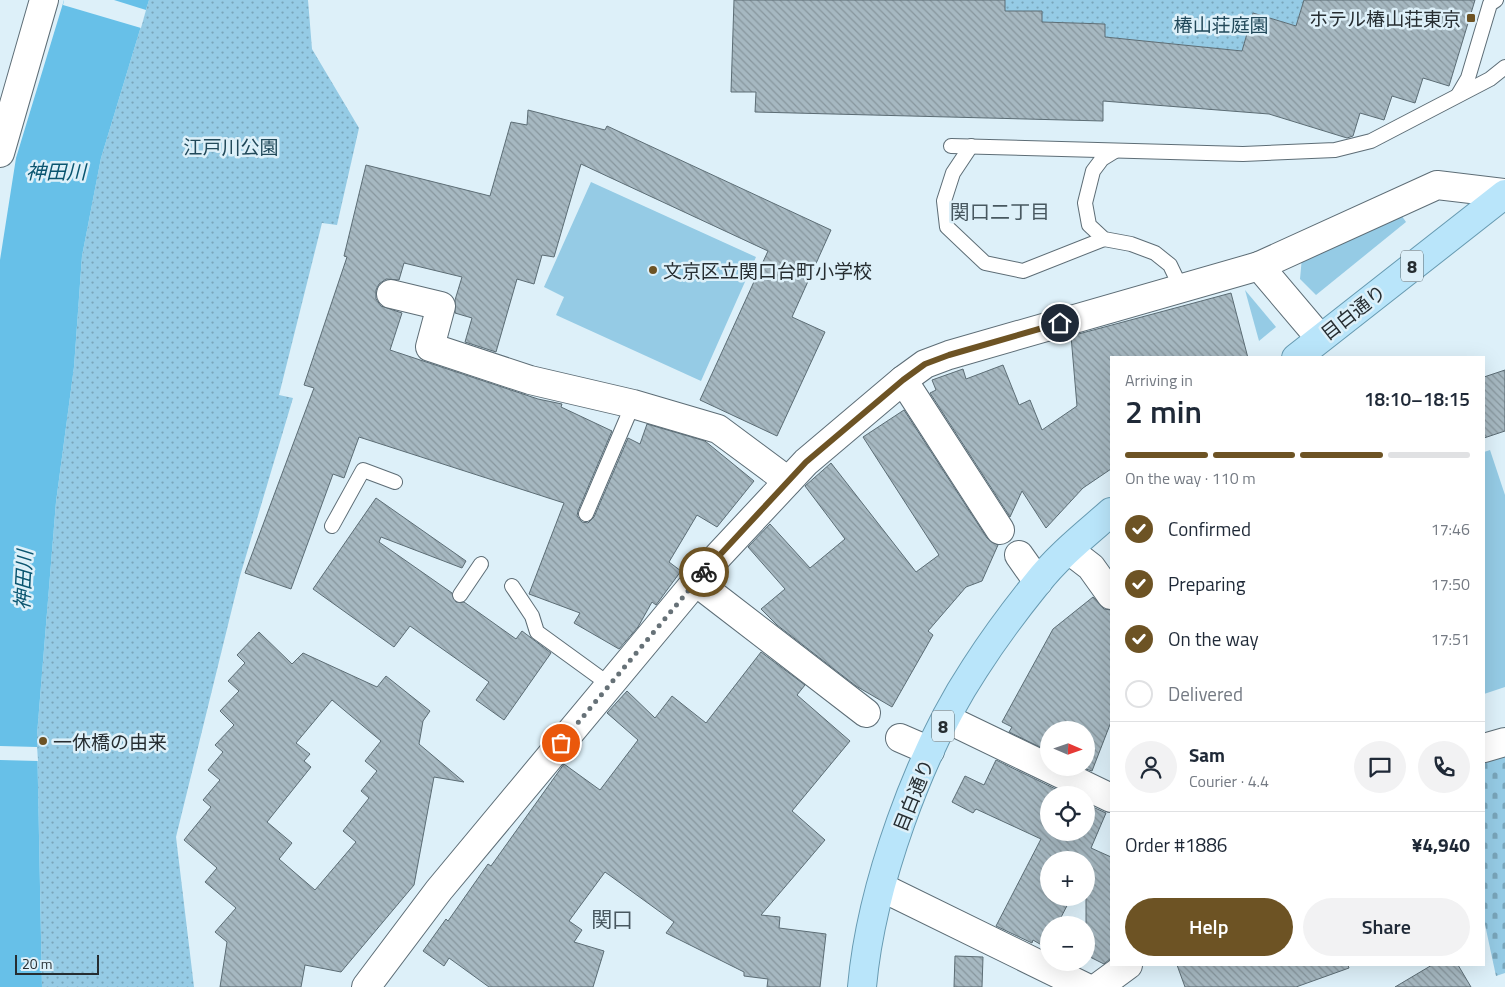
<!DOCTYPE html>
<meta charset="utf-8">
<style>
:root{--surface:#fff;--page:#f2f2f3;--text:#1f2937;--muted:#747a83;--line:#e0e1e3;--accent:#6d5324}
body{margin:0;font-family:"Titillium Web","Noto Sans JP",sans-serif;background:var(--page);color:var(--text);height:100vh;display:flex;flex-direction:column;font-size:19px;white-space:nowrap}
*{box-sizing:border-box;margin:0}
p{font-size:16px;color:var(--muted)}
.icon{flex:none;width:28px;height:28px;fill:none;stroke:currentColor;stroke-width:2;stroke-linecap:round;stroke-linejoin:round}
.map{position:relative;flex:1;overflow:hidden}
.panel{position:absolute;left:1110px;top:356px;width:375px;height:610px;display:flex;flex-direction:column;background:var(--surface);border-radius:0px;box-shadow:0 5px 20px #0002}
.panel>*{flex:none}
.needle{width:32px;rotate:92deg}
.buttons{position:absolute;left:1040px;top:721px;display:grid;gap:10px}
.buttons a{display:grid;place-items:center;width:55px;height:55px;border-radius:50%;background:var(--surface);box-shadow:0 5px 20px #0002;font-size:25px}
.scale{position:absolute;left:15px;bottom:12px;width:84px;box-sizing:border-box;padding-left:5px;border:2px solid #262d31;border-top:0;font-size:14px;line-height:18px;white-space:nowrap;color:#262d31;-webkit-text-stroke:4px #ddf0f9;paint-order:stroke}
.pin{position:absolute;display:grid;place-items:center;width:42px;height:42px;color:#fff;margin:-21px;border:2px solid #fff;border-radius:50%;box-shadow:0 1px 5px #0007}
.courier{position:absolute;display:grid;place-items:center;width:50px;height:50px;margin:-25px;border:4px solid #6d5324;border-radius:50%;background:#fff;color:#222;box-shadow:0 1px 6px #0007}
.overview em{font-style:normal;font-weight:600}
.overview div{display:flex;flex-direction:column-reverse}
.overview{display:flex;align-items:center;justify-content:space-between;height:85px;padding:0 15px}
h1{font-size:32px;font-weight:600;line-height:38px}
.bar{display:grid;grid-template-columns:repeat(4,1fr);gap:8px 5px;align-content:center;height:60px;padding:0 15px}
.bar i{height:6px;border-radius:4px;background:var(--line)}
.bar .current{background:var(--accent)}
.bar p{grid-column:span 4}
.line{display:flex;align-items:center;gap:12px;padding:0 15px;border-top:1px solid var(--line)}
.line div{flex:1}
.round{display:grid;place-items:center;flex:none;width:52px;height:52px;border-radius:26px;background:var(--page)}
ol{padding:0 15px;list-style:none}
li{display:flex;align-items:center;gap:15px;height:55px}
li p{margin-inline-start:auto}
li .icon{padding:5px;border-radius:50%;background:var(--accent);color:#fff;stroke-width:4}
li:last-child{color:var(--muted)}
li i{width:28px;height:28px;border:2px solid var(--line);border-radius:50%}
.action{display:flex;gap:10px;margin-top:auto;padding:10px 15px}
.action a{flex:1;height:58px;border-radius:30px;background:var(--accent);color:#fff;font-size:20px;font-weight:600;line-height:58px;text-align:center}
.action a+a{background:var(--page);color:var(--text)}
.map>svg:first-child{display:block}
.grass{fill:#95cbe5}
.cemetery{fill:url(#cemetery-stones)}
.park{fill:url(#park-dots)}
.water{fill:#67c0e8}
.pier{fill:#ddf0f9}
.building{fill:url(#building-back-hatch);stroke:#5c6d75;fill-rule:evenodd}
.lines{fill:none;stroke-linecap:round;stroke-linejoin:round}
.lane-casing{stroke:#5d6d76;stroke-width:16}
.street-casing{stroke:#5d6d76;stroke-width:30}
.primary-casing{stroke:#679ab1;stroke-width:30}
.lane{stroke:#fff;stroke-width:14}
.street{stroke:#fff;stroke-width:28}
.primary{stroke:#b9e5fa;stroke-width:28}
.done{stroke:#667177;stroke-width:5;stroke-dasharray:0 9}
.route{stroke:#6d5324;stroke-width:6}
.poi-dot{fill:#6d5324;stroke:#ddf0f9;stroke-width:2}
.labels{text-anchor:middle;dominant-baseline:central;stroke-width:5;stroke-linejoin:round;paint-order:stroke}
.shield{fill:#ddf0f9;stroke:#5d686d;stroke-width:1}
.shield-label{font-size:18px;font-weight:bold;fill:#262d31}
.poi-label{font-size:19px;fill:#262d31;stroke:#ddf0f9;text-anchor:start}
.park-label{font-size:19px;fill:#22495a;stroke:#ddf0f9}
.street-label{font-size:19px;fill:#262d31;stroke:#ddf0f9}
.water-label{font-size:20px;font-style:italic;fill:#0a5570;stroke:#ddf0f9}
.neighbourhood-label{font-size:20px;fill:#485860;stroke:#ddf0f9}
.quarter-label{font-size:21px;fill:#485860;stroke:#ddf0f9}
</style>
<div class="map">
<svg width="1505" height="987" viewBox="0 0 1505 987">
<defs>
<pattern id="cemetery-stones" width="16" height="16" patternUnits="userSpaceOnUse" patternTransform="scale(1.25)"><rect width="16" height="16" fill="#95cbe5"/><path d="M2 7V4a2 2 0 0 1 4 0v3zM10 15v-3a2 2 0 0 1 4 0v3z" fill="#79a5ba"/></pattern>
<pattern id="park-dots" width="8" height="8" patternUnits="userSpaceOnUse" patternTransform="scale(1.25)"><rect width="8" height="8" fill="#95cbe5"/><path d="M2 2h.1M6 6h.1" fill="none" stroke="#79a5ba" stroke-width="1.8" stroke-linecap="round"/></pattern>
<pattern id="building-back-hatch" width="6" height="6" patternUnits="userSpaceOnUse" patternTransform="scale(1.25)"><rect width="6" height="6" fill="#a6b8c1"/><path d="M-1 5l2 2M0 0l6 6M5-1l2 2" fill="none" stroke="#87969d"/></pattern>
</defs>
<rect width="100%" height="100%" fill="#ddf0f9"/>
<g class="grass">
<polygon points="591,182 756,257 701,381 556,315 564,297 544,287"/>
<polygon points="1399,212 1406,222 1316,295 1300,279 1302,257"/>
<polygon points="1245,290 1276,327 1259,341"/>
<polygon points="1490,450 1505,495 1505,687 1484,694 1484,452"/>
</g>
<polygon class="cemetery" points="1505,754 1505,973 1496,976 1484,920 1484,760"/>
<g class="park">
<polygon points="149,0 308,0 312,49 359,128 337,225 322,223 279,395 293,398 240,576 176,837 194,987 42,987 37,735 56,502 74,367 82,256 101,158"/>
<polygon points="1005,0 1304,0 1296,26 1253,13 1242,51 1105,37 1105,24 1042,22 1042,12 1005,11"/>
</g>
<polygon class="water" points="64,0 149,0 101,158 82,256 74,367 56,502 37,735 42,987 0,987 0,260 16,158"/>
<g class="pier">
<polygon points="64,0 114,0 146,10 141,28 63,5"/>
<polygon points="0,746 37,747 38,761 0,760"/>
</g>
<g class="building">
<polygon points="734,0 1005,0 1005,11 1042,11 1042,22 1105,24 1105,37 1242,51 1253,13 1296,26 1304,0 1475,0 1449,86 1423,78 1415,103 1392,96 1384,120 1360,113 1353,136 1347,138 1269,114 1103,101 1103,121 755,112 756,92 731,92"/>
<polygon points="528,110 605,130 607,126 831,230 792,317 825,332 777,436 700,400 768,251 581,164 554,257 542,255 534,284 517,279 496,352 465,342 472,318 455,313 455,300 462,277 404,263 399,280 386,279 379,284 376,290 376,299 381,306 402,313 390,350 538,399 562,404 561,407 612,431 578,511 577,516 582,522 588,523 594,517 628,438 640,444 647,424 705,441 754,481 717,527 697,515 669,562 681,571 656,605 652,602 638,627 619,649 574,623 580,613 529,594 564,503 359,437 344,478 333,474 291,589 245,573 314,388 304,385 347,257 344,256 366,165 490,196 511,122 527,125"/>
<polygon points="1231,293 1248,358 1111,358 1111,469 1083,488 1046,528 1022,491 1010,517 930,393 936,390 932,380 963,369 966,379 1003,365 1019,405 1030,400 1042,430 1077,406 1071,336"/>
<polygon points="1505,370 1505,431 1484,438 1484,377"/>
<polygon points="904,410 987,538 998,545 982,581 966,587 928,631 933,635 892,707 856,686 777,625 761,609 785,589 748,547 770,524 810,568 845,539 805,486 831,463 916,572 939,555 863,437"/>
<polygon points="376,498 466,561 462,568 381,537 379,542 452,593 456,602 464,602 516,639 522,631 551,653 504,720 476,700 489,682 410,626 394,647 313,589"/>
<polygon points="1093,597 1104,609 1111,610 1111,722 1092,771 1086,769 1086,730 1049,730 1049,736 1042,748 1009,732 1012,727 1002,722 1053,629"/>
<path d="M259,632L292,664L303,653L377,687L386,676L430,711L423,721L419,744L464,782L434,777L414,885L341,972L305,965L301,987H220L227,942L215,932L236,908L205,882L217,868L184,840L211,807L203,800L220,780L208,770L223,752L215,745L234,725L220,711L239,691L228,681L245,663L237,655ZM332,700L381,741L365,761L377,771L361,791L369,798L343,831L356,842L315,890L279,859L292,843L267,822L311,767L304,761L310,754L296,743Z"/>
<polygon points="761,652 805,685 797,695 850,741 792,811 825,840 761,915 780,917 779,928 826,934 820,987 767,987 768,979 744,976 744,972 666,933 674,922 605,872 569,921 582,930 574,942 604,951 593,987 489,987 449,958 444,966 423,951 446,919 448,921 488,864 491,866 564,764 600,790 638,740 607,713 627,691 655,718 672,696 706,723"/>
<polygon points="996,760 1068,795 1049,795 1049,832 1086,832 1086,804 1106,813 1091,848 1111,857 1111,958 1104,964 1086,955 1086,860 1049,860 1049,898 1071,898 1057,925 1049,925 1049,940 1045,947 1033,940 1032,943 996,926 1041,839 976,809 973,813 952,802 965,776 984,785"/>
<polygon points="955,956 983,957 982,987 954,987"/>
<polygon points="1177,965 1348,965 1349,968 1296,987 1185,987"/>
<polygon points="1432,965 1458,965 1471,987 1395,987"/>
</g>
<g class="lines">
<defs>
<g id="lane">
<polyline points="1458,95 1468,78 1490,4 1496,0"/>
<polyline points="951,146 1243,154 1335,150 1371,141 1490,79 1505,67"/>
<polyline points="971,146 953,173 944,201 947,227 985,263 1023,271 1104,239"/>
<polyline points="1115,151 1102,159 1093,171 1085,203 1089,225 1104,239 1131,244 1155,253 1170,265 1181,288"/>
<polyline points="586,514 633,404"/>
<polyline points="332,526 363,470 395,482"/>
<polyline points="512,586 532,616 537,632 610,685"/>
<polyline points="460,595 481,564"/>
</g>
<g id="street">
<polyline points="0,153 44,0"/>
<polyline points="1259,266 1437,185 1505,193"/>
<polyline points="391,294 441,306 430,347 530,380 633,404 718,429 788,481"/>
<polyline points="903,380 1000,530"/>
<polyline points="1069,550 1091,567 1111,595"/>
<polyline points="1019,555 1038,582"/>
<polyline points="696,582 866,713"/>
<polyline points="947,719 1111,798"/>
<polyline points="900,738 930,751"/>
<polyline points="1484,748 1505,742"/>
<polyline points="881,887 1085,987"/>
<polyline points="366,987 439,890 707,568 806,462 903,380 925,364 949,355 1259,266 1320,338"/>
<polyline points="1098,987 1128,965"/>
</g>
<g id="primary">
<polyline points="1296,358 1505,194"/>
<path d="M862,987C871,886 919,753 975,668C993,640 1016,609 1037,583C1058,556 1086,534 1111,512"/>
</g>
</defs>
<use href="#lane" class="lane-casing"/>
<use href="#street" class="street-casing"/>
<use href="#primary" class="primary-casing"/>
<use href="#lane" class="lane"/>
<use href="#street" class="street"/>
<use href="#primary" class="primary"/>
</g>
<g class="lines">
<polyline class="done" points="561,743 704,572"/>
<polyline class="route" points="704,572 806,462 903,380 925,364 949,355 1060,323"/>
</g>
<g class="poi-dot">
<rect x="1466" y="13" width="10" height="10" rx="2.5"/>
<circle cx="653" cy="270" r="5"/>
<circle cx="43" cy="741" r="5"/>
</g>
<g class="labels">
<g class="shield">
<rect x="1401" y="250.5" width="22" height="31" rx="4"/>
<rect x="932" y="710.5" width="22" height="31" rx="4"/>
</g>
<g class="shield-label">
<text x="1412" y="266">8</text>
<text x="943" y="726">8</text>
</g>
<g class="poi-label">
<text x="1461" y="18" text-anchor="end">ホテル椿山荘東京</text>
<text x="663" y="270">文京区立関口台町小学校</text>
<text x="53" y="741">一休橋の由来</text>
</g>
<g class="park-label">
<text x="1221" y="24">椿山荘庭園</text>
<text x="231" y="146">江戸川公園</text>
</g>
<g class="street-label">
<text transform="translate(1353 312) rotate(-38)">目白通り</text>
<text transform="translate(913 795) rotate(-68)">目白通り</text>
</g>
<g class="water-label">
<text x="56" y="171">神田川</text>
<text transform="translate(23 580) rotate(-87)">神田川</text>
</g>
<g class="neighbourhood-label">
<text x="1000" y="211">関口二丁目</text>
</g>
<g class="quarter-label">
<text x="612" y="919">関口</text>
</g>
</g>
</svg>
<div class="buttons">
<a><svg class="needle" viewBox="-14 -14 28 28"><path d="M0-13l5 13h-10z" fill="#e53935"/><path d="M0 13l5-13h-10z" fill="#747a83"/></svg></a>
<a><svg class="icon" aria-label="locate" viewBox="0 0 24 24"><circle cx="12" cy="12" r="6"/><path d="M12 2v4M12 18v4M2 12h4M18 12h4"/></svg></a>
<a>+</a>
<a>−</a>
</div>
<div class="scale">20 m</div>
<div class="pin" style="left:561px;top:743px;background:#ea580c"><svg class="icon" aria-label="bag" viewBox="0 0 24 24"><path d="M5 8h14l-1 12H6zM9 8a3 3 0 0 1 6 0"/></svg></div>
<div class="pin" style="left:1060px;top:323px;background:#1f2937"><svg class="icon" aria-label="home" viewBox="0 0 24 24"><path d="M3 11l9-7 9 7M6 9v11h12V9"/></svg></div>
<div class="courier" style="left:704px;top:572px"><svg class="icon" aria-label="bike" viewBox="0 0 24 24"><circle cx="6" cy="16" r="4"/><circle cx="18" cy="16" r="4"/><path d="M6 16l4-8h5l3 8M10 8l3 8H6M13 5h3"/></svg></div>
<section class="panel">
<div class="overview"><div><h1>2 min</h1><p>Arriving in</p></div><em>18:10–18:15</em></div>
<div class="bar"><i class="current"></i><i class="current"></i><i class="current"></i><i></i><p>On the way · 110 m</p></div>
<ol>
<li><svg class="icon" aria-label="check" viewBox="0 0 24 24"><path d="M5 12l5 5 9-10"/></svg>Confirmed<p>17:46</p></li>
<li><svg class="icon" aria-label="check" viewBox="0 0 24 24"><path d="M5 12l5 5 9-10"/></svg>Preparing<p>17:50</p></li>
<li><svg class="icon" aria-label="check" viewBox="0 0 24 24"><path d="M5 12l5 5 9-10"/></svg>On the way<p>17:51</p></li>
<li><i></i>Delivered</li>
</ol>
<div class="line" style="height:90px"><a class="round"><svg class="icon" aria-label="person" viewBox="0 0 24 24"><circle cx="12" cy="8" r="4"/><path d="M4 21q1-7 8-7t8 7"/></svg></a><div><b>Sam</b><p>Courier · 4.4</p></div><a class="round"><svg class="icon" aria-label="chat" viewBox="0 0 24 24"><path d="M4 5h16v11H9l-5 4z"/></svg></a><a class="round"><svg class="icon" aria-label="phone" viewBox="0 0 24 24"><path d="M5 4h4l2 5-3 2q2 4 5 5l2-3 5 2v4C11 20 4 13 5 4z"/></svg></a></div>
<div class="line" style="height:65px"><div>Order #1886</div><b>¥4,940</b></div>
<div class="action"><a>Help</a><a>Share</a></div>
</section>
</div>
